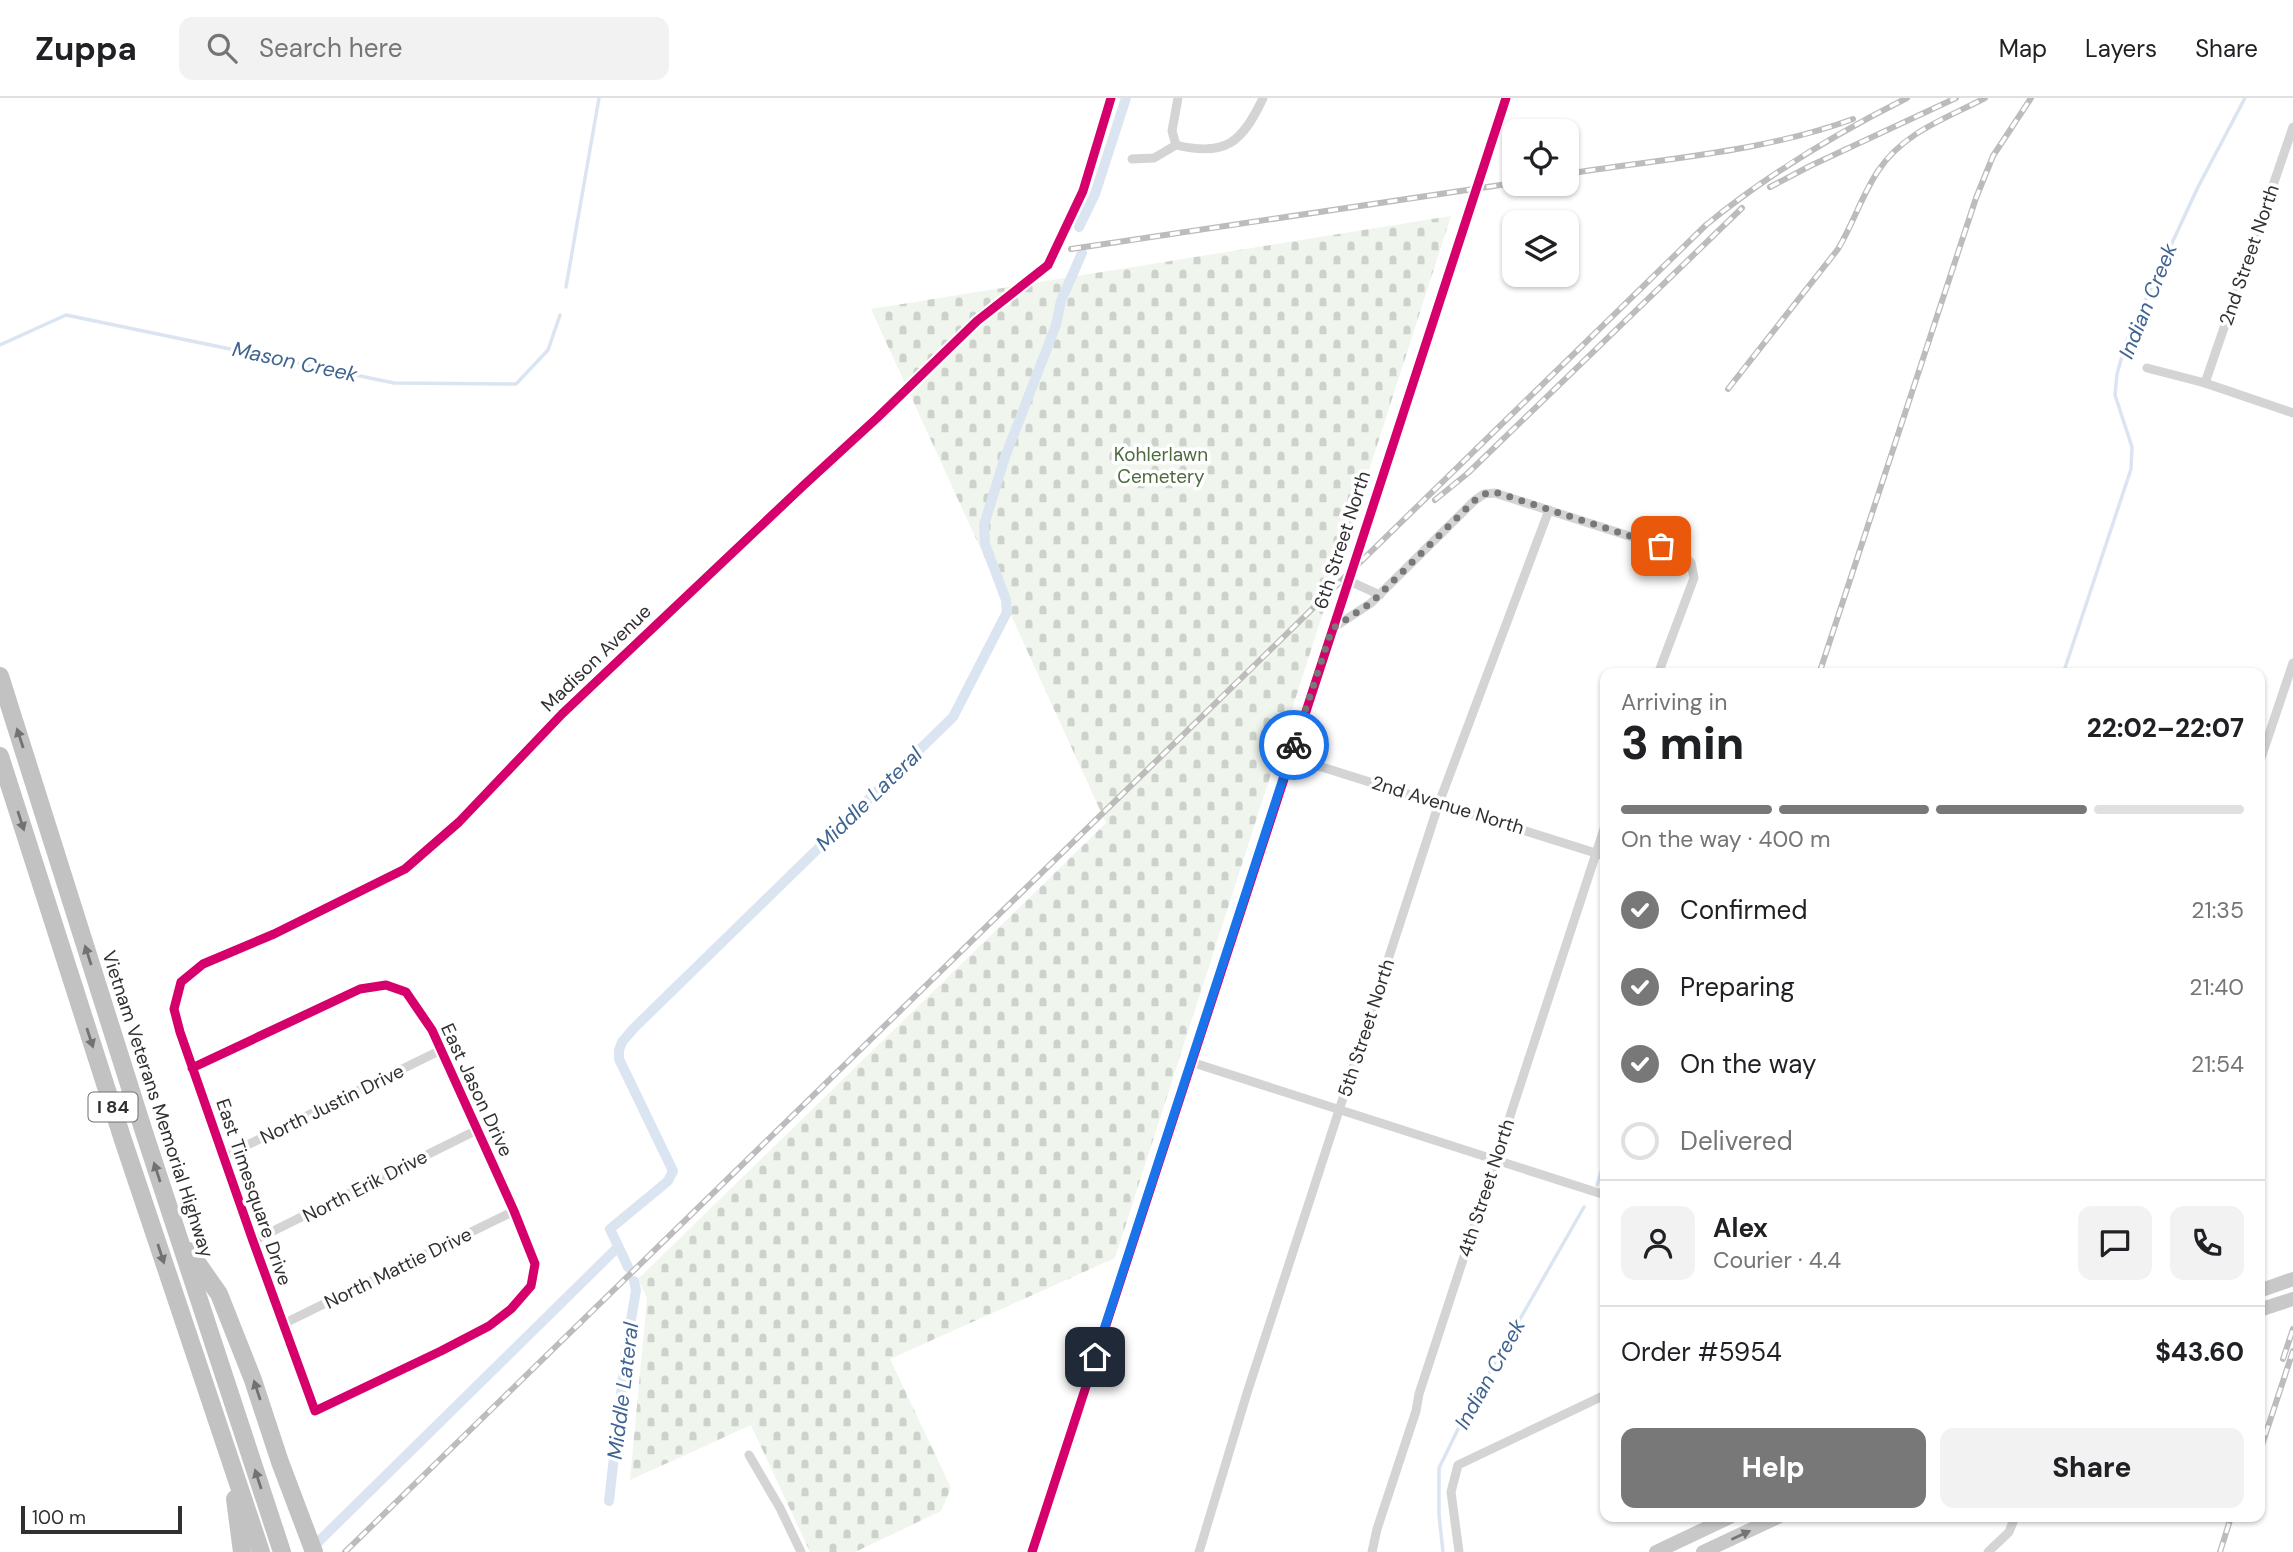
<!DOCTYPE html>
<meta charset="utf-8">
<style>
:root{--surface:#fff;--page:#f2f2f2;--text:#202124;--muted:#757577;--line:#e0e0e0;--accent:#787878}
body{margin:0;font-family:"DM Sans",sans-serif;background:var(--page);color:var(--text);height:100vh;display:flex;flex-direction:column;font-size:26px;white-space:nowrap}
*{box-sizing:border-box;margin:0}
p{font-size:23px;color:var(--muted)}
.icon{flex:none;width:38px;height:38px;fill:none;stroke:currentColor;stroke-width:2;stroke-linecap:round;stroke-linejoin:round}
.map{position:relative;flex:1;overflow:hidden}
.side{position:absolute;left:1600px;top:570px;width:665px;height:854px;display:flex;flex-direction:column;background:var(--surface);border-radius:14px;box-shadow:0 2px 5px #0004}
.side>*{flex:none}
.controls{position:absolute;left:1502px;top:21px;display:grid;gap:14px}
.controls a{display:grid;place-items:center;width:77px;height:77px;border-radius:14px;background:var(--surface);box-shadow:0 2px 5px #0004;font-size:35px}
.scale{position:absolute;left:21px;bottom:18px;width:161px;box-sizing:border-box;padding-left:7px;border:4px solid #303030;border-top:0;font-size:19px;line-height:24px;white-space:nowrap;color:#303030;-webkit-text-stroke:5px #fff;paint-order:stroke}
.pin{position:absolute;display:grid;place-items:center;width:60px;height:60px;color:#fff;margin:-30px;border-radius:14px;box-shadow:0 4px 10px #0006}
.courier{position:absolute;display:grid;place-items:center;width:70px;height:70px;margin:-35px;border:5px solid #1a73e8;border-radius:50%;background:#fff;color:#222;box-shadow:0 2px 9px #0007}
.headline em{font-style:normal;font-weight:800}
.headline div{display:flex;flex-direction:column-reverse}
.headline{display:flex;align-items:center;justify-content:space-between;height:119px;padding:0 21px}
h1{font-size:46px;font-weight:800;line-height:52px}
.bar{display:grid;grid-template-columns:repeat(4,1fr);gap:10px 7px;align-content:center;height:84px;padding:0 21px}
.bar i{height:9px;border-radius:5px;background:var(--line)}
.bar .selected{background:var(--accent)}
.bar p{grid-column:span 4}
.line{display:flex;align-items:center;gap:18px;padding:0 21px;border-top:2px solid var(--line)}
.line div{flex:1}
.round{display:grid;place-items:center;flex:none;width:74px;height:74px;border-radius:14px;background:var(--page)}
ol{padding:0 21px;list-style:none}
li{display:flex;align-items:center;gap:21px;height:77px}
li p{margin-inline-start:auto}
li .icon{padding:7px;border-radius:50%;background:var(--accent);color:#fff;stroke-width:4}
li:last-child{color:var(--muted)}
li i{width:38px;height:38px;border:4px solid var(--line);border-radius:50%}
.primary-button{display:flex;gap:14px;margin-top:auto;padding:14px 21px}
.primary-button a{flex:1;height:80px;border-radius:14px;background:var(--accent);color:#fff;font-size:28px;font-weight:800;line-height:80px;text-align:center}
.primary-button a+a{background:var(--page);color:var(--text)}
header{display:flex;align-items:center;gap:42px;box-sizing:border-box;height:98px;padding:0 35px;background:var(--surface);border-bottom:2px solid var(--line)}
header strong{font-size:33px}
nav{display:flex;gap:38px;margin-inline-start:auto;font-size:24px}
.search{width:490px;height:63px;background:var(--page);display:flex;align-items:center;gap:18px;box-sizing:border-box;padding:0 24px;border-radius:14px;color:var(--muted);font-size:26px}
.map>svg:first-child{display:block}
.cemetery{fill:url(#cemetery-stones)}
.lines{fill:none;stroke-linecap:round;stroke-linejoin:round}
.stream{stroke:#dbe5f2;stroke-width:3.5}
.canal{stroke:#dbe5f2;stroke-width:10}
.street{stroke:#d4d4d4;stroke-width:9}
.secondary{stroke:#cecece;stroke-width:12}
.primary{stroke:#c8c8c8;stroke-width:14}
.highway{stroke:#c2c2c2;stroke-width:18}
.rail-casing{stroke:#bcbcbc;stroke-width:6}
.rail{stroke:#fff;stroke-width:3.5;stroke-dasharray:10;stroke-linecap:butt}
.cycleway-casing{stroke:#fff;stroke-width:13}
.cycleway{stroke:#d6006c;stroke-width:9}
.oneway{fill:#727272}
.oneway2{fill:#747474}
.done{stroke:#787878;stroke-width:7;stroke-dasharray:0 12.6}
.route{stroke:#1a73e8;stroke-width:9}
.labels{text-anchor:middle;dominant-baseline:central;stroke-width:7;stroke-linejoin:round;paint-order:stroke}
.shield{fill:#fff;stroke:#6e6e6e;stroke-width:2}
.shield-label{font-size:18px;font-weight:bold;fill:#303030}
.street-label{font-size:19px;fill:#303030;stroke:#fff}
.park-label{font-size:19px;fill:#4c6b3e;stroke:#fff}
.water-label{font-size:21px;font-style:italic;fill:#3f6491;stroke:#fff}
</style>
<header>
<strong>Zuppa</strong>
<div class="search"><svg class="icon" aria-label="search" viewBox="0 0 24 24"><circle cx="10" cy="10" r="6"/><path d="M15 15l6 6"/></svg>Search here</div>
<nav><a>Map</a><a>Layers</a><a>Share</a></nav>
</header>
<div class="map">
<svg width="2293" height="1454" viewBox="0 0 2293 1454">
<defs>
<pattern id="cemetery-stones" width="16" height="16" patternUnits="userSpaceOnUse" patternTransform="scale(1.75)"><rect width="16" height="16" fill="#f0f5ed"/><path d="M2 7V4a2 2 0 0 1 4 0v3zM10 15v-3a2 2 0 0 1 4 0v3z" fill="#ced2cc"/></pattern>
</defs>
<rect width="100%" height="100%" fill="#fff"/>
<polygon class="cemetery" points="1451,118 1115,1160 890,1261 951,1390 941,1413 855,1454 810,1454 751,1327 630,1382 647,1200 638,1181 1106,725 871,211"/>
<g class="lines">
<g class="stream">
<polyline points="566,189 599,0"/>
<polyline points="0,247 66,217 394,285 516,286 548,252 560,217"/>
<polyline points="2063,576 2131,371 2132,349 2115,297 2117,276 2126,244 2198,89 2245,0"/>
<polyline points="1597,1087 1605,1062"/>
<polyline points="1443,1454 1439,1417 1439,1370 1464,1319 1584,1109"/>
</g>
<g class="canal">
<polyline points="1079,129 1095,96 1126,0"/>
<polyline points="628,1169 610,1131 668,1083 673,1073 619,961 619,952 622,944 634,930 953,619 1007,514 1006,502 985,446 984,427 1005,359 1056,227 1061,203 1082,155"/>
<polyline points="609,1403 626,1252 636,1192 634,1183"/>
<polyline points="311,1451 618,1149"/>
</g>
<g class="street">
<path d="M1178,0L1172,33L1176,47C1225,59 1242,45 1263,0"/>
<polyline points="1132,61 1154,60 1176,47"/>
<polyline points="2147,270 2205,285 2293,315"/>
<polyline points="2205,285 2293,29"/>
<polyline points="1347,482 1380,497"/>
<polyline points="1333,530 1371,505 1474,403 1484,396 1495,395 1682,455 1691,465 1694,480 1658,576"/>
<polyline points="1290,659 1605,758"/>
<polyline points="2259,666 2293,565"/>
<polyline points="1191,964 1605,1097"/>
<polyline points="192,970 360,891 386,887 406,894 432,932 514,1113 535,1166 531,1188 511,1211 489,1228 441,1253 315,1313 253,1143 180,934 174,911 181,884 203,866 274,836 405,771 459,724 562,616 804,387 877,320 977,223 1048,167 1083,93 1111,0"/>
<polyline points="223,1059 441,952"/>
<polyline points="253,1143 477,1032"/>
<polyline points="283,1226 514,1113"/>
<polyline points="749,1357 780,1410 801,1454"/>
<polyline points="1199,1454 1247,1295 1439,705 1549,412"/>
<polyline points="1372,1454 1377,1431 1416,1313 1419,1296 1605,728"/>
<polyline points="1459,1454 1451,1394 1458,1367 1605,1297"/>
<polyline points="1988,1454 2009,1434 2015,1419"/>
</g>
<polyline class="secondary" points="1032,1454 1506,0"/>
<g class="primary">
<polyline points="2259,1193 2293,1181"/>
<polyline points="2259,1212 2293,1201"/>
<polyline points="1656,1454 1730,1419"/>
<polyline points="1703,1454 1778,1419"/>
</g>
<g class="highway">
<polyline points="0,578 144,1034 282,1454"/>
<polyline points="0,658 123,1042 261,1454"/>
<polyline points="189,1153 219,1196 253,1282 280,1364 314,1454"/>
<polyline points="235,1401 242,1454"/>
</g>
<defs>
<g id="rail">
<path d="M1566,76C1660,61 1764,54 1853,21"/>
<polyline points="1770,89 1810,68 1956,0"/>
<polyline points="1071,151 1514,85"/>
<path d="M1728,291L1838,151C1853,126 1862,97 1878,73C1904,34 1945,21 1985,0"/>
<polyline points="1435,402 1468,375 1742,110"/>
<polyline points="1819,576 1976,100 1993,58 2031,0"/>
<polyline points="2283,1261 2293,1231"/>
<polyline points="2259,1356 2293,1253"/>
<path d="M345,1454L1706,127C1768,76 1835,36 1907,0"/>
<polyline points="2220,1454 2231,1419"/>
</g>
</defs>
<use href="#rail" class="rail-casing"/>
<use href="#rail" class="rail"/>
<defs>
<g id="cycleway">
<polyline points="192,970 360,891 386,887 406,894 432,932 514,1113 535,1166 531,1188 511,1211 489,1228 441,1253 315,1313 253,1143 180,934 174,911 181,884 203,866 274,836 405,771 459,724 562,616 804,387 877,320 977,223 1048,167 1083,93 1111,0"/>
<polyline points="1032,1454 1506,0"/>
</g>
</defs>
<use href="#cycleway" class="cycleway-casing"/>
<use href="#cycleway" class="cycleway"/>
</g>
<defs><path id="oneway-solid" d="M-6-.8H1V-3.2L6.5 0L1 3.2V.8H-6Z" transform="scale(1.75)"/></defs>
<g class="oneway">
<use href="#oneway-solid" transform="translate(20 640) rotate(-108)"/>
<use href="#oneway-solid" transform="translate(21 723) rotate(72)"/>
<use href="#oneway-solid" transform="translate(88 857) rotate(-108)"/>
<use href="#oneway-solid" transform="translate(90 940) rotate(72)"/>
<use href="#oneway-solid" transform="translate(157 1074) rotate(-108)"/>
<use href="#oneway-solid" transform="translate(161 1156) rotate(72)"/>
<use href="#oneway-solid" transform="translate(257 1292) rotate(-108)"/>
<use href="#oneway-solid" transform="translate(258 1381) rotate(-108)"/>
</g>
<use class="oneway2" href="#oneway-solid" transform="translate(1741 1437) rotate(-25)"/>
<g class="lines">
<polyline class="done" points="1294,647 1332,531 1371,505 1474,403 1484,396 1495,394 1661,448"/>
<polyline class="route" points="1095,1259 1294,647"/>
</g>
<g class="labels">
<rect class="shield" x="88.5" y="994.5" width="49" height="29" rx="5"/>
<g class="shield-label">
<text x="113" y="1009">I 84</text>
</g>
<g class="street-label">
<text transform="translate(2249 157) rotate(-71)">2nd Street North</text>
<text transform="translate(1342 442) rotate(-72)">6th Street North</text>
<text transform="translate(596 560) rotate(-44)">Madison Avenue</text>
<text transform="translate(1448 707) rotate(17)">2nd Avenue North</text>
<text transform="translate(1366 930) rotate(-72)">5th Street North</text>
<text transform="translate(477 992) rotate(65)">East Jason Drive</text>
<text transform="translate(158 1006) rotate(72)">Vietnam Veterans Memorial Highway</text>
<text transform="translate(332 1006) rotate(-26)">North Justin Drive</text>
<text transform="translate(365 1088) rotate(-27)">North Erik Drive</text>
<text transform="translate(1486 1090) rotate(-72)">4th Street North</text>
<text transform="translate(254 1094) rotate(71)">East Timesquare Drive</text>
<text transform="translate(398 1170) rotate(-26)">North Mattie Drive</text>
</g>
<g class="park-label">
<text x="1161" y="356">Kohlerlawn<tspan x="1161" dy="22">Cemetery</tspan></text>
</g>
<g class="water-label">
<text transform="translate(2148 203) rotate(-68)">Indian Creek</text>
<text transform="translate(295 264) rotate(12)">Mason Creek</text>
<text transform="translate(869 701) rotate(-44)">Middle Lateral</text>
<text transform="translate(1490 1276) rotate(-61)">Indian Creek</text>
<text transform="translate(623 1293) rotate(-83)">Middle Lateral</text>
</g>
</g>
</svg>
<div class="controls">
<a><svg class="icon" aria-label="locate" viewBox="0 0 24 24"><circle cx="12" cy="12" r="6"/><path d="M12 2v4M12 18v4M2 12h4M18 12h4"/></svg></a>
<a><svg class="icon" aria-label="layers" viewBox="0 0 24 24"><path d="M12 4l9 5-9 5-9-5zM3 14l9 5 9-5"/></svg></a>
</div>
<div class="scale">100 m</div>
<div class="pin" style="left:1661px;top:448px;background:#ea580c"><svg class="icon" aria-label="bag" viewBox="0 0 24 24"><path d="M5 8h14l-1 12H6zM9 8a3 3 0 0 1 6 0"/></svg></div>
<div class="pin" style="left:1095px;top:1259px;background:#1f2937"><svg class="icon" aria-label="home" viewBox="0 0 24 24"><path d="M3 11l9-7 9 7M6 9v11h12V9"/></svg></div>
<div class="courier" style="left:1294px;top:647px"><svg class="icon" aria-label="bike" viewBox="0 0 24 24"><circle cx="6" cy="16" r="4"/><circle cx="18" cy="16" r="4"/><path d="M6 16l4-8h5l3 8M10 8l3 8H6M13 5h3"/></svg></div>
<section class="side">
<div class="headline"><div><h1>3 min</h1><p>Arriving in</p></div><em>22:02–22:07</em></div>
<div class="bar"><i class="selected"></i><i class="selected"></i><i class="selected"></i><i></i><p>On the way · 400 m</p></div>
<ol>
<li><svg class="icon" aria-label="check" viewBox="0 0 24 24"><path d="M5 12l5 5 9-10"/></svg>Confirmed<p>21:35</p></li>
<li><svg class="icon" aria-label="check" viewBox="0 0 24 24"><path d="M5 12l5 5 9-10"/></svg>Preparing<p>21:40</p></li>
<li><svg class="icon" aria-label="check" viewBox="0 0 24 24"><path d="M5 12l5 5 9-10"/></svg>On the way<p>21:54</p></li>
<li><i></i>Delivered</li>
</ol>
<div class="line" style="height:126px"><a class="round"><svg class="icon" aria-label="person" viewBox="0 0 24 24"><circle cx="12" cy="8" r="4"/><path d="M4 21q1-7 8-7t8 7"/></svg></a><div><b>Alex</b><p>Courier · 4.4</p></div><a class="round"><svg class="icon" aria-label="chat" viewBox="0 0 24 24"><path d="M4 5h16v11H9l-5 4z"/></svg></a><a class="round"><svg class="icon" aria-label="phone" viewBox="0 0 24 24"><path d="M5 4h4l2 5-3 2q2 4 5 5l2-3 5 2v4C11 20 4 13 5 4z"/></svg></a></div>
<div class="line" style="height:91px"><div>Order #5954</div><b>$43.60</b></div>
<div class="primary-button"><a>Help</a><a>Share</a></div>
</section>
</div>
